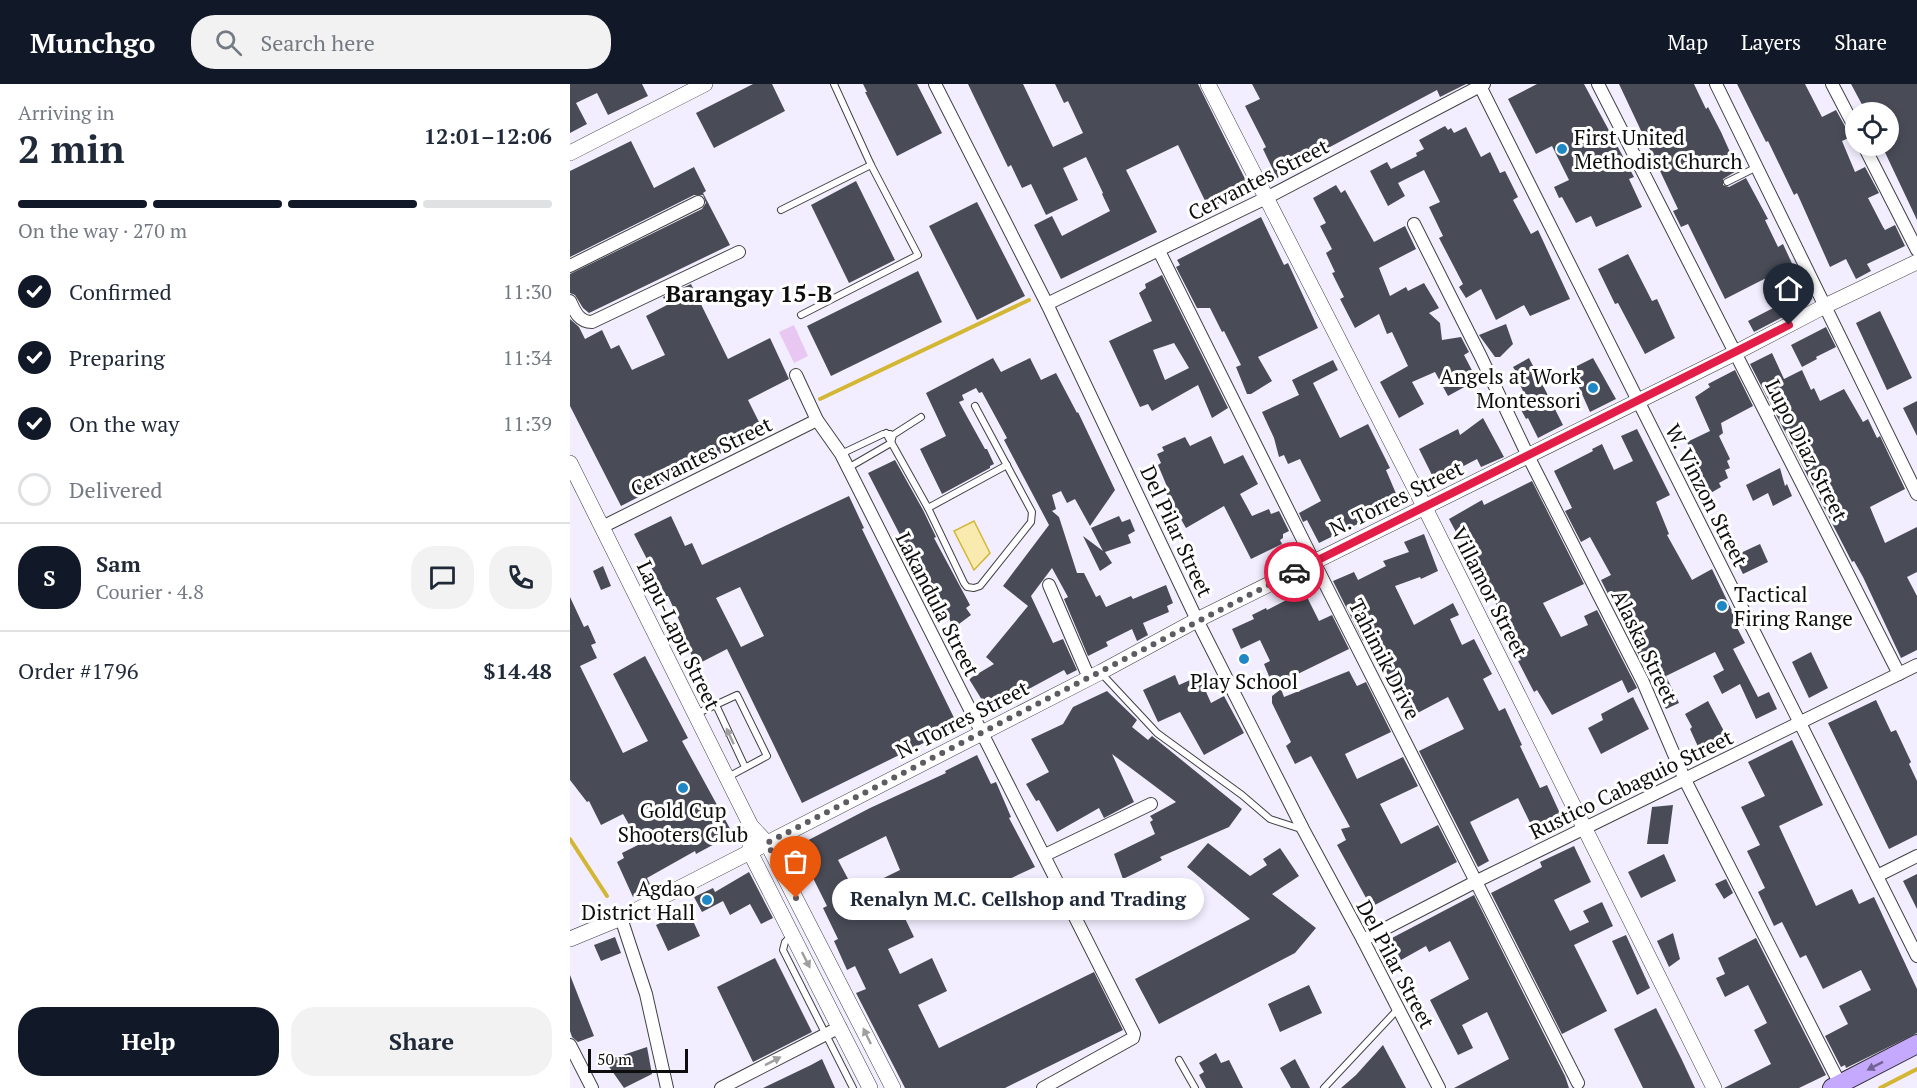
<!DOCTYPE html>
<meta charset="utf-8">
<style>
:root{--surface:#fff;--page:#f2f2f3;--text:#1f2937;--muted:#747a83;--line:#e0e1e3;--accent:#111827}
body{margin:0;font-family:"PT Serif",serif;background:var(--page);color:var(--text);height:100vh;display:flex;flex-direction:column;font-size:22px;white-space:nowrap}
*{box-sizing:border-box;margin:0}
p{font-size:20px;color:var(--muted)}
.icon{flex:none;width:33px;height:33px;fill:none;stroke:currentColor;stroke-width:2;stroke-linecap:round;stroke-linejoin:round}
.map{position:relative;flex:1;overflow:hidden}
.details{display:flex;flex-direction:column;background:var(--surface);width:570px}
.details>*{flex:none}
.buttons{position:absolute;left:1275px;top:18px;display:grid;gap:12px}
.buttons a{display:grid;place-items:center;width:54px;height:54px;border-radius:50%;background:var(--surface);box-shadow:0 3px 9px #0003;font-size:30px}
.scale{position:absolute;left:18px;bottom:15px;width:100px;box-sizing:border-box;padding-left:6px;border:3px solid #0e0e0e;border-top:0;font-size:16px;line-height:21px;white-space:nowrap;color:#0e0e0e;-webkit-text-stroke:4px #fff;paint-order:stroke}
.pin{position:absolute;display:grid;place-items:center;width:51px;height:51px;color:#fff;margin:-62px -26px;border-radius:50% 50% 50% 0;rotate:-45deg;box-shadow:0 0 6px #0007}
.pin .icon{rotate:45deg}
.courier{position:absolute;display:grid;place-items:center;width:60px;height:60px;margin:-30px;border:4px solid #e11d48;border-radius:50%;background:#fff;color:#222;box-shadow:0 2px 8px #0007}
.bubble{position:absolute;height:42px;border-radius:21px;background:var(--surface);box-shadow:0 3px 9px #0003;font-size:20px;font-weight:700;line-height:42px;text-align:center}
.headline em{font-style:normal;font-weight:700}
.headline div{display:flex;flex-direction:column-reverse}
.headline{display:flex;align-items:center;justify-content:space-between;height:102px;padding:0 18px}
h1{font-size:39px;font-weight:700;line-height:45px}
.bar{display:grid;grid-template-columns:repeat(4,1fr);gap:9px 6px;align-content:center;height:72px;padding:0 18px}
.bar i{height:8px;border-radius:4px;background:var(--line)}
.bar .current{background:var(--accent)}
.bar p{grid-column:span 4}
.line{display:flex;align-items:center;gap:15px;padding:0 18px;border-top:2px solid var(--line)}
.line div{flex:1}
.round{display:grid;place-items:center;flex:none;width:63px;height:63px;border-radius:24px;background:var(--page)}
ol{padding:0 18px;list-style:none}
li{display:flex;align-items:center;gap:18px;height:66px}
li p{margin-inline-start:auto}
li .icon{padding:6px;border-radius:50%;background:var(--accent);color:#fff;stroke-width:4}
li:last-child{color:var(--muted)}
li i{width:33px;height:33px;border:3px solid var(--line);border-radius:50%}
.button{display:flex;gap:12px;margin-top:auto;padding:12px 18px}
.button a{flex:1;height:69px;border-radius:24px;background:var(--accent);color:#fff;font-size:24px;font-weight:700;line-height:69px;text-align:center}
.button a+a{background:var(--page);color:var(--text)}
header{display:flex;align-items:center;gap:36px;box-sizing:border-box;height:84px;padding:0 30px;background:var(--accent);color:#fff}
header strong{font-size:28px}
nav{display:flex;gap:33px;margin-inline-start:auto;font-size:21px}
.search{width:420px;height:54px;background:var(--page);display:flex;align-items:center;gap:15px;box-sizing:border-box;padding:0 21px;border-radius:24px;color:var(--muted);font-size:22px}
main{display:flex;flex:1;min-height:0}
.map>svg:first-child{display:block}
.pitch{fill:#e8c8f2}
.water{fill:#f9eab0;stroke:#d3b734;stroke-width:1.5}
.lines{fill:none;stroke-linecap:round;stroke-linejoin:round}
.stream{stroke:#d3b734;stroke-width:4}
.building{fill:#494c57;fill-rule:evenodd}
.service-casing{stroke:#414141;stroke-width:8}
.minor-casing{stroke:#414141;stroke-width:14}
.tertiary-casing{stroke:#414141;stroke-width:16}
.secondary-casing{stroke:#303030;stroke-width:20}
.service{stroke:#fff;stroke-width:6}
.minor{stroke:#fff;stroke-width:12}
.tertiary{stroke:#fff;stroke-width:15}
.secondary{stroke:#c4a9ff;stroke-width:18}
.oneway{fill:#9f9f9f}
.oneway2{fill:#726393}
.done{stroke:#5e5c62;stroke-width:6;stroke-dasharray:0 10.8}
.route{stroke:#e11d48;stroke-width:8}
.poi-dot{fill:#1f87c4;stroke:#fff;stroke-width:2}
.labels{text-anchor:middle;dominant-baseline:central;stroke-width:6;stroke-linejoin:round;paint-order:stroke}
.poi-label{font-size:21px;fill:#0e0e0e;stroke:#fff;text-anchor:start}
.street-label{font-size:21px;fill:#0e0e0e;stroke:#fff}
.quarter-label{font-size:24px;font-weight:bold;fill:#0e0e0e;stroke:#fff}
</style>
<header>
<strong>Munchgo</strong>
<div class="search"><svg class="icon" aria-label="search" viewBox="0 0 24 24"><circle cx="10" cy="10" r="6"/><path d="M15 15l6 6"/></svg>Search here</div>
<nav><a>Map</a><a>Layers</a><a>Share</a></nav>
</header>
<main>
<section class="details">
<div class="headline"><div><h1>2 min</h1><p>Arriving in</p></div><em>12:01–12:06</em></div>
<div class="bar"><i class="current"></i><i class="current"></i><i class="current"></i><i></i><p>On the way · 270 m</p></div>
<ol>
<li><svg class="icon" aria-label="check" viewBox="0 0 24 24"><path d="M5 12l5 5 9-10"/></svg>Confirmed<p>11:30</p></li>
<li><svg class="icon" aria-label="check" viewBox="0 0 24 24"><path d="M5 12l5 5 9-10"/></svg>Preparing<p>11:34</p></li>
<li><svg class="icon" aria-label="check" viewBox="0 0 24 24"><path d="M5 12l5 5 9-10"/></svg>On the way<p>11:39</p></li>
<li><i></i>Delivered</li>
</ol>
<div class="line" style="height:108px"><b class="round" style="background:var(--accent);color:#fff">S</b><div><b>Sam</b><p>Courier · 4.8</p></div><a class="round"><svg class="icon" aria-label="chat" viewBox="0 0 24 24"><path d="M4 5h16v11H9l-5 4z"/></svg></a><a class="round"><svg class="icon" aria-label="phone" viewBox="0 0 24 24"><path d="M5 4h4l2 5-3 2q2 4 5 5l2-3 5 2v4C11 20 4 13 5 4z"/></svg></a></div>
<div class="line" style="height:78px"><div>Order #1796</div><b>$14.48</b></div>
<div class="button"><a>Help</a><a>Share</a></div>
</section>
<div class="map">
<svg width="1347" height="1004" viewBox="0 0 1347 1004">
<rect width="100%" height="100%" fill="#f2eeff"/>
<polygon class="pitch" points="224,241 238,272 224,279 209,248"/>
<polygon class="water" points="404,437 420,469 404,486 384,447"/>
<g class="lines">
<g class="stream">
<polyline points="250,315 459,216"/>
<polyline points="0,755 37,812"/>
<polyline points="1310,1004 1347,985"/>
</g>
</g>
<g class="building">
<polygon points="0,0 72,0 78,12 38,31 27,9 6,19 17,40 0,49"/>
<polygon points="183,0 202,0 215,27 144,64 126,29"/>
<polygon points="293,0 347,0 372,49 327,72 295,8 297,8"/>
<polygon points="398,0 453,0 483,63 513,49 498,17 494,19 485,0 628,0 679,103 639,125 608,61 556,86 587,148 491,195 464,141 482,132 492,152 540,127 532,110 533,109 516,73 493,84 508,116 476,131 461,100 452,104 441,81 438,83"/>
<polygon points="682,0 896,0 870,13 867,6 758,64 759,67 707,94 693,65 696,63 675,22 690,15"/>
<polygon points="967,0 1014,0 1064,93 1059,95 1072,123 1026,143 1021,132 1006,139 992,113 989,114 984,103 999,96 982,62 966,70 938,15"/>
<polygon points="1049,0 1124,0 1136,25 1138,23 1151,48 1168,86 1153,95 1153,101 1159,103 1176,94 1198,135 1195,136 1208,163 1213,160 1231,199 1227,200 1238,220 1184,248 1178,237 1215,218 1202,191 1155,215 1118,140 1111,143 1103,127 1108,125"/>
<polygon points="1167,0 1235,0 1252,33 1266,26 1281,53 1272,57 1285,88 1295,83 1309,109 1298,114 1313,143 1315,146 1325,141 1335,162 1297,180 1301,187 1286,195 1276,175 1260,183 1227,109 1224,111 1198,57 1196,58"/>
<polygon points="1281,0 1347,0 1347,136 1312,62 1318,62 1318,28 1296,28"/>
<polygon points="875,42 878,46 881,44 884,49 896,43 911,73 920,68 930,89 935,87 948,113 943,116 961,150 968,146 1000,215 960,232 954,221 926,236 911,205 896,214 889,203 893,200 869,154 873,152 859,123 870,118 854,86 828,99 835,112 818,122 800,87 817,78 821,85 847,72 846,69 854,65 849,56"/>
<polygon points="61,57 84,104 124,83 136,107 133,109 160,161 19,229 13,224 5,211 0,209 0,190 132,125 136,119 133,111 124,111 0,173 0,87"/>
<polygon points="286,97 325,176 279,199 241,121"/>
<polygon points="766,101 771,109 775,106 804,158 835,142 846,165 809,184 820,212 836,203 838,207 854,199 869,224 859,229 870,239 872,256 891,253 899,268 894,271 907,296 878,312 865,288 842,298 854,320 829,334 810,298 838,282 822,248 817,250 809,230 785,244 770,215 774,213 762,189 765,188 756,169 762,165 750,142 756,139 743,114"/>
<polygon points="407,118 455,212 407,236 359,142"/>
<polygon points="691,133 714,181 718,179 748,244 688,273 702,297 681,310 677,310 666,283 671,281 654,247 652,248 640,224 627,224 606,183 610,181 607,176"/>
<polygon points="1058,170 1082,217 1087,215 1105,254 1075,270 1048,219 1045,220 1028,185"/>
<polygon points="348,187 372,238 261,292 237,242"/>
<path d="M592,191L658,324L642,334L628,301L582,327L578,320L570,323L539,257L582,237L569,209L576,204L575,200ZM604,259L619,284L595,296L583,266Z"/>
<polygon points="121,200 158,275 200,254 219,295 178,316 194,348 81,404 82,406 51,422 0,322 0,235 9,243 15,255 32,246 41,265 49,261 62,286 95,271 76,232 97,221 93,213"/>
<polygon points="1310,227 1342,294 1317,306 1286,239"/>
<polygon points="936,240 943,260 930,273 925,273 909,251"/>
<polygon points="1256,243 1266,263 1246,273 1247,275 1232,283 1221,261"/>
<polygon points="1202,269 1214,295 1232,286 1241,306 1244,304 1250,317 1274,305 1293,338 1298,335 1307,354 1310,352 1335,405 1300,423 1315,459 1347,443 1347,488 1337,493 1347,512 1347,566 1331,574 1293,493 1284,477 1282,478 1180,280"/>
<polygon points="423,274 431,288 460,274 471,296 486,289 507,329 508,328 545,406 520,442 505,415 497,419 491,407 482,411 486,425 482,427 489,433 507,489 514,489 526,513 530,511 536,523 561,512 563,515 596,501 603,519 597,522 599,528 573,539 578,551 567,557 562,545 536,558 538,562 518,572 494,515 498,513 482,484 461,512 483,559 493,555 507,586 497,591 494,586 455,607 452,601 417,624 399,595 424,580 416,573 458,522 433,502 479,441 434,356 437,354 412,308 409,309 406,304 392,311 394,316 389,318 415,365 417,365 424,380 420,382 420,384 372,410 350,365 376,352 356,309"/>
<polygon points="959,274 993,341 968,354 958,334 956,335 949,322 958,317 947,295 950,294 943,283"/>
<polygon points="1023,274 1046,315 1020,328 1001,285"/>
<polygon points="763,276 768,286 743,299 770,354 798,340 820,384 816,386 830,419 749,459 737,436 733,438 729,429 751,417 730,375 718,380 714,371 709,373 704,354 692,328 729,311 722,296"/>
<polygon points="1165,286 1183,322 1151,339 1153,349 1149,352 1160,375 1157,377 1160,384 1155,386 1158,394 1149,399 1151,403 1139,410 1132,398 1134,397 1117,358 1140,347 1125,313 1140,303 1138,300"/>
<polygon points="1347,317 1347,352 1333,324"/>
<polygon points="913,334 934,373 911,383 907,375 865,397 849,365 888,345 890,351"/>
<polygon points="1067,345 1100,411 1086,418 1099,450 1097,451 1122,496 1142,485 1166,535 1163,536 1175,559 1163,565 1188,613 1199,608 1207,625 1186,635 1170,600 1152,610 1143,592 1154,586 1145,568 1096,592 1109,619 1096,625 1031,496 1041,491 1020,453 1011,458 995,427 1002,424 984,387 1023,367 1022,365 1032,360 1044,386 1063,377 1051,352"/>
<polygon points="641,352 654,380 673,371 688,400 670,410 682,432 699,425 701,430 709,427 719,447 713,450 713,454 710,456 712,460 681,475 654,422 616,444 595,407 598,405 588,381 591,379 587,370 594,367 592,363 615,353 620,362"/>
<polygon points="325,376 353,426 366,453 364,454 400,521 396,524 401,531 389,540 381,541 379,532 373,534 298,389"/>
<polygon points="1210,384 1215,402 1217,400 1222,412 1203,422 1198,409 1183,417 1176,401"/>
<polygon points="962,397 1014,500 973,519 991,553 1018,541 1014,532 1027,526 1067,604 1058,609 1052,596 982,631 967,606 964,608 948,577 951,576 929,535 932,533 918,503 916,503 902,473 900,474 879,435 912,416 914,421"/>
<path d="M279,412L294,444L292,445L388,642L232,719L157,565L126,581L111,548L114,547L98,512H96L64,450L101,432L115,462L122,459L132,481ZM170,503L194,552L171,563L146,514Z"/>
<polygon points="549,432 552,438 560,435 565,447 558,451 561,459 535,468 542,479 530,487 513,452 533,467 521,444"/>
<polygon points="854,450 868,487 851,495 850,493 825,502 844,541 883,519 889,531 880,535 892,561 904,555 922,590 913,595 929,627 935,624 952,661 950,662 970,704 977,701 993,736 965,749 948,714 900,738 919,777 908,783 849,667 894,645 878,613 838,634 803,559 798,561 796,556 793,557 763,497 784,488 788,496 816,482 813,477 839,468 834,458"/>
<polygon points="1190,460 1198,478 1173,490 1164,472"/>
<polygon points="33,482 41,502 31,506 23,487"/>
<polygon points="734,507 749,537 762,531 779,565 703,602 694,580 700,577 690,556 671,565 662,545 684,535 682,531 696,524 697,526"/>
<polygon points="0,513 14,543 18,541 26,559 21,561 27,574 10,582 53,669 78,657 43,590 75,572 118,654 112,657 163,750 126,770 125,767 77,794 82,804 63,813 47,778 54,774 52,769 70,760 53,730 31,741 19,717 17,718 0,696"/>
<polygon points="1241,568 1258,604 1239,614 1222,578"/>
<polygon points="779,587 787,602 796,598 821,648 775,670 787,695 833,673 848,702 810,720 831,760 868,741 887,778 801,823 767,761 776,756 771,745 780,743 741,672 725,680 716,662 721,658 702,619 702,612 711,605 714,613"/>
<polygon points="605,591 609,601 629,592 641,619 654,612 674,649 634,671 610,628 588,638 573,606"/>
<polygon points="537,607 567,636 562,643 578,656 582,652 672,725 659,743 590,773 592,776 553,795 544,770 585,750 580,738 583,736 580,732 606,718 542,670 564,718 534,734 529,724 487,748 469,716 466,717 456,700 479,688 461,655 493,640 503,623"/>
<polygon points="1063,613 1079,645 1031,670 1018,644 1033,636 1031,630"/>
<polygon points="1306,616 1321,648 1326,646 1341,678 1339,680 1347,697 1347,751 1319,765 1258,639"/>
<polygon points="1138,617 1156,651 1130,667 1120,645 1122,643 1115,630"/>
<polygon points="1222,656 1253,721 1209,742 1246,822 1282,805 1289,820 1304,813 1347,905 1347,949 1276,984 1275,981 1271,983 1255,952 1278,940 1269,922 1301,906 1291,886 1253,905 1236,871 1230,874 1212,838 1204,842 1188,808 1195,804 1177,767 1190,761 1171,723 1195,712 1178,678"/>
<path d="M407,671L421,700L426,698L441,733L439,734L465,783L360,832L350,811L329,822L344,853L318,865L330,890L362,874L377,907L348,921L369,964L524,888L553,946L435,1004H335L286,909L296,905L285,882L277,886L264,857L268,855L253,824L257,822L227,762L300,724L376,689L375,687ZM316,752L330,786L285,808L268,776Z"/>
<polygon points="1103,721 1098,760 1077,760 1082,723"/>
<polygon points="638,759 680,792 697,781 693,775 710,764 729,792 702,810 746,844 725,869 589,940 565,895 680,835 617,783"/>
<polygon points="1004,762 1021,798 984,816 1000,847 1019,838 1013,827 1032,818 1043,842 1004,861 1037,927 992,950 921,809 972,783 970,778"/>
<polygon points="1094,770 1106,797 1071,814 1058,788"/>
<polygon points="179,788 203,834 191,840 180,820 160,831 153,817 132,828 124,813 143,804 145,808"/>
<polygon points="1347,790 1347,825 1333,797"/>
<polygon points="1156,795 1163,809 1154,815 1145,800"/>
<polygon points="904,811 995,992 999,1004 884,1004 939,975 917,928 892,941 903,964 888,971 860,916 899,895 880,857 859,868 856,862 831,876 820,855"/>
<polygon points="118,826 130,852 98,867 86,841"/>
<polygon points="1103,849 1110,875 1099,883 1087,857"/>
<polygon points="1056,851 1080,904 1067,911 1042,857"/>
<polygon points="45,853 51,869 31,877 24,861"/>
<polygon points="1186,854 1256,991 1229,1004 1154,1004 1201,980 1184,946 1197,939 1178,901 1155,913 1146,894 1155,890 1148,874"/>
<polygon points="205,874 242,948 183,978 147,903"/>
<polygon points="0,891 24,952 8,958 2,953 0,947"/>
<polygon points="739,901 752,929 710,948 698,920"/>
<polygon points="1086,924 1112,976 1125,1004 1073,1004 1044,945"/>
<polygon points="813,961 836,1004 771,1004 786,991"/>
<polygon points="77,963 82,990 54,1004 35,977"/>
<polygon points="646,969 651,979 659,976 673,1004 636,1004 629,991 634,988 629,979"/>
<polygon points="252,975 265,1004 193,1004 241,981"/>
<polygon points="725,975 740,1004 721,1004 710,984"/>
</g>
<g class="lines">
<defs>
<g id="service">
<polyline points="1157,98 1187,83"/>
<polyline points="211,126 301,81"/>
<polyline points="231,231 348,171 301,81 264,0"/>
<polyline points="316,349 358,424 394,499 397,503 404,504 410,502 461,438 462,428 405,322"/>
<polyline points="271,370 313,350 320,350"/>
<polyline points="278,384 321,359 323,351 351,333"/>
<polyline points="358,424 437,381"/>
<polyline points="531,589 587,649 672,711 700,735 731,745"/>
<polyline points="146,621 175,683"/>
<polyline points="126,630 167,611 197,672 158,693"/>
<polyline points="222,851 215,858 213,866 283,1004"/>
<polyline points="609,976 625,1004"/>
<polyline points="754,1004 828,925"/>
</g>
<g id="minor">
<polyline points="365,0 477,220 627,536 733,745 793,856 869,1004"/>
<polyline points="909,0 1347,872"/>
<polyline points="1028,0 1329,590"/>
<polyline points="1146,0 1347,410"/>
<polyline points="1262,0 1286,46"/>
<polyline points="1294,62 1347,166"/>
<polyline points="844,140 911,273 958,372 1073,598 1115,696 1270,1000"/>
<polyline points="589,167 744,478 1008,999"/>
<polyline points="0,182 128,118"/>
<path d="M0,217C5,228 9,238 22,238L169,168"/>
<polyline points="477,220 696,114 914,0"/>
<polyline points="226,291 247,336 271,370 564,950 563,954 473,1004"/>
<polyline points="32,443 247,336"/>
<polyline points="479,501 519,594"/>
<polyline points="475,771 581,720"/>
<polyline points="1307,792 1347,772"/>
<polyline points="51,834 76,910 97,1004"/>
<polyline points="793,856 907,797 1347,581"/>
<polyline points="0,961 22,1004"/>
<polyline points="151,1004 270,943"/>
</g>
<g id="tertiary">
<polyline points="638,0 855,424 1144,1004"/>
<polyline points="0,69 135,0"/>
<polyline points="0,379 181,742 197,759 323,1004"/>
<polyline points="180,760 180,768 300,1004"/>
<polyline points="0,855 51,834 531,588 627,536 1165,269 1255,222 1347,178"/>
</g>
<polyline id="secondary" points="1262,1004 1347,960"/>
</defs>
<use href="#service" class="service-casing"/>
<use href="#minor" class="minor-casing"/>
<use href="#tertiary" class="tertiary-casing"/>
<use href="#secondary" class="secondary-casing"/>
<use href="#service" class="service"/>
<use href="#minor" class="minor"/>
<use href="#tertiary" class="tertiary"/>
<use href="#secondary" class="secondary"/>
</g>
<defs><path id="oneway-solid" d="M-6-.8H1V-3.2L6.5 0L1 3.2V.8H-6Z" transform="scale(1.5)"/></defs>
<g class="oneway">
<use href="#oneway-solid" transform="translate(160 652) rotate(-115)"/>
<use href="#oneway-solid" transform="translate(236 876) rotate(63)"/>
<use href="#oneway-solid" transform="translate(297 952) rotate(-116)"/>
<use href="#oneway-solid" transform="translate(203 977) rotate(-27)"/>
</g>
<use class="oneway2" href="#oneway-solid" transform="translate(1305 982) rotate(153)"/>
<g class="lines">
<polyline class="done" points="226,814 197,759 724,488"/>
<polyline class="route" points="724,488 1219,241"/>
</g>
<g class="poi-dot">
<circle cx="992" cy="65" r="6"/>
<circle cx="1023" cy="304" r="6"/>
<circle cx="1152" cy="522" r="6"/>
<circle cx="674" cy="575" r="6"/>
<circle cx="113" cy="704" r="6"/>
<circle cx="137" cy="816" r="6"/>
</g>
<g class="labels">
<g class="poi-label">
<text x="1004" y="53">First United<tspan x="1004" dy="24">Methodist Church</tspan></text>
<text x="1011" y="292" text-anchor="end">Angels at Work<tspan x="1011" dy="24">Montessori</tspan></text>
<text x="1164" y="510">Tactical<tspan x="1164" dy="24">Firing Range</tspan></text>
<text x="674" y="597" text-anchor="middle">Play School</text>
<text x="113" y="726" text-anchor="middle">Gold Cup<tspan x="113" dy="24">Shooters Club</tspan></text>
<text x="125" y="804" text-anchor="end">Agdao<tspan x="125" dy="24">District Hall</tspan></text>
</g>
<g class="street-label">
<text transform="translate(688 95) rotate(-27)">Cervantes Street</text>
<text transform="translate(1237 366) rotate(63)">Lupo Diaz Street</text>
<text transform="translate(131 372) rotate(-26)">Cervantes Street</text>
<text transform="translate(1137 411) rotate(63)">W. Vinzon Street</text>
<text transform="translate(826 414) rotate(-26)">N. Torres Street</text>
<text transform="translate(607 447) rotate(65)">Del Pilar Street</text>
<text transform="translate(920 508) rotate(63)">Villamor Street</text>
<text transform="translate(368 520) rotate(63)">Lakandula Street</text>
<text transform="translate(109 551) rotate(64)">Lapu-Lapu Street</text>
<text transform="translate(1075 562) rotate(64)">Alaska Street</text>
<text transform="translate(815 575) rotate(63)">Tahimik Drive</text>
<text transform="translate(392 635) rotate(-27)">N. Torres Street</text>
<text transform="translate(1061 700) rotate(-26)">Rustico Cabaguio Street</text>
<text transform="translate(826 880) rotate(62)">Del Pilar Street</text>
</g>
<g class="quarter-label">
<text x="179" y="209">Barangay 15-B</text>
</g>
</g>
</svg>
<div class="buttons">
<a><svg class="icon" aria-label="locate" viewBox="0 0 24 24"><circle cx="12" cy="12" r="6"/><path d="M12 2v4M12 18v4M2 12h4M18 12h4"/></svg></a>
</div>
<div class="scale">50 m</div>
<div class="pin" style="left:226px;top:814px;background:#ea580c"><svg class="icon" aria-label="bag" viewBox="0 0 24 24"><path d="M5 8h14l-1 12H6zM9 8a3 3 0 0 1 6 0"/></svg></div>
<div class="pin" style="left:1219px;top:241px;background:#1f2937"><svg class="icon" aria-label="home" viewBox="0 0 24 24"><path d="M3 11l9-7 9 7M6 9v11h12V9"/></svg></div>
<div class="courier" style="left:724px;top:488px"><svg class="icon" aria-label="car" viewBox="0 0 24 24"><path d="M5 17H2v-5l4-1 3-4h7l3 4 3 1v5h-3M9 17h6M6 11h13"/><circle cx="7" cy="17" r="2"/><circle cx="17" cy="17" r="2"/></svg></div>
<div class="bubble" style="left:262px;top:794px;width:372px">Renalyn M.C. Cellshop and Trading</div>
</div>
</main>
